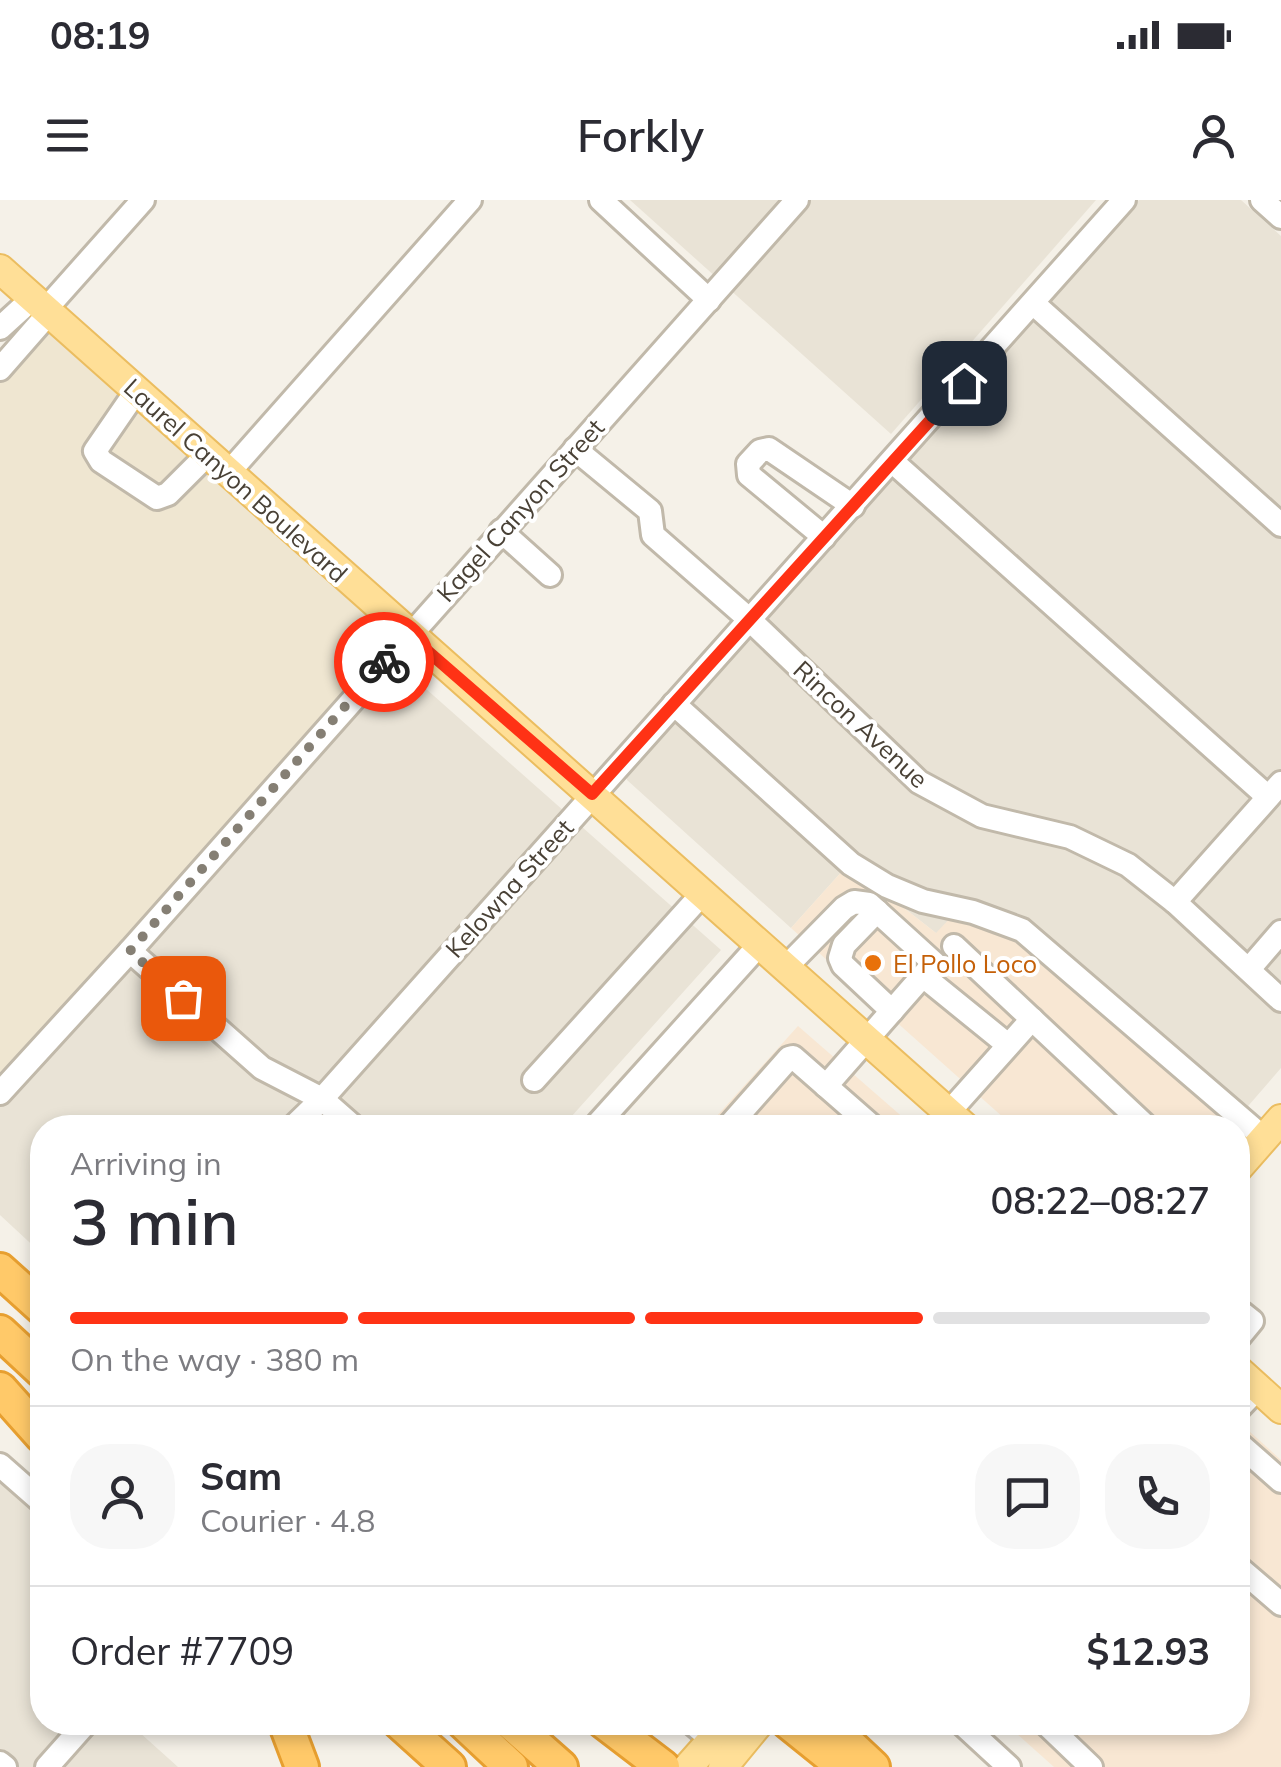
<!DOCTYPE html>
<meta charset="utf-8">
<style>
:root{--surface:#fff;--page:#f7f7f7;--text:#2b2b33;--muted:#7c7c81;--line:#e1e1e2;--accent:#ff3215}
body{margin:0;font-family:Mulish,sans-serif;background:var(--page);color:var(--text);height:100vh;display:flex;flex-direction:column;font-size:38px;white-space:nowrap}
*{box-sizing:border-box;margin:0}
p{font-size:32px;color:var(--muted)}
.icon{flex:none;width:55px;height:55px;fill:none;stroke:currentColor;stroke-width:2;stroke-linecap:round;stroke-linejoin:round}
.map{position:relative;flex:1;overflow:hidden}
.side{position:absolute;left:30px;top:915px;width:1220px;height:620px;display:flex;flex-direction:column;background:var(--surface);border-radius:40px;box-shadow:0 5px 15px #0003}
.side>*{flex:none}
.pin{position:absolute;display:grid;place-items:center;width:85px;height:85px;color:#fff;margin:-42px;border-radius:20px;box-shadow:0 5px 15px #0006}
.courier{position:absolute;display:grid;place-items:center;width:100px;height:100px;margin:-50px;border:8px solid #ff3215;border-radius:50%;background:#fff;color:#222;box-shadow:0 2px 12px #0007}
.head em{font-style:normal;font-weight:600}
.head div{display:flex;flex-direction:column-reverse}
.head{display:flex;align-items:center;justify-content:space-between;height:170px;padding:0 40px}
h1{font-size:65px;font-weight:600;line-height:75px}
.bar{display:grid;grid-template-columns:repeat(4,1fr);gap:15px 10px;align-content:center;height:120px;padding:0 40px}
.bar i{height:12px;border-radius:8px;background:var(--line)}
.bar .on{background:var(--accent)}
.bar p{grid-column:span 4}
.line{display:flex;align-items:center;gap:25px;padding:0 40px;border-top:2px solid var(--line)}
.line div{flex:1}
.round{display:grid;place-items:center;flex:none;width:105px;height:105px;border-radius:40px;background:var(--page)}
.status{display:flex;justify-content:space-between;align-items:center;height:70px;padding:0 50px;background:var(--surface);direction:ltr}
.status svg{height:28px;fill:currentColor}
header{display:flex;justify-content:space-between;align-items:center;height:130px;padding:0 40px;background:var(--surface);font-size:45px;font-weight:600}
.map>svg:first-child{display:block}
.residential{fill:#e9e3d6}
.commercial{fill:#f8e7d3}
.education{fill:#efe6d1}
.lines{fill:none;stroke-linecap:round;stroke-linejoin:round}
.minor-casing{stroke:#c1b9aa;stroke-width:28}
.major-casing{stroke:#ebbd60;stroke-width:32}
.highway-casing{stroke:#e79f30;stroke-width:38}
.minor{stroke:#fff;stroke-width:22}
.major{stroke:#ffdf97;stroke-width:28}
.highway{stroke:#ffc969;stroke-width:32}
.done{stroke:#857f74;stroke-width:10;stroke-dasharray:0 18}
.route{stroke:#ff3215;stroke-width:12}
.food-dot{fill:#e8710a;stroke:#fff;stroke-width:4}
.labels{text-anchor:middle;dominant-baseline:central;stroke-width:8;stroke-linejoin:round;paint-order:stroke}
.street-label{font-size:25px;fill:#494136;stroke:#fff}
.food-label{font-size:25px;fill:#c56008;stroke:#fff;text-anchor:start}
</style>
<div class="status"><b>08:19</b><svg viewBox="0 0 49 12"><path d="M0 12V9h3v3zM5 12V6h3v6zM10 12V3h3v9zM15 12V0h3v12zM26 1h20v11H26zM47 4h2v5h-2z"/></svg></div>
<header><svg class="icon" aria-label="menu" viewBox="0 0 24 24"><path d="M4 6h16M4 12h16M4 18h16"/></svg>Forkly<svg class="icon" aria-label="person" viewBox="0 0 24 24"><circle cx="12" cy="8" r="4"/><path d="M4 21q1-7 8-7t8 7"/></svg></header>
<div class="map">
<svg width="1281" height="1567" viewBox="0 0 1281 1567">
<rect width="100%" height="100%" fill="#f5f1e8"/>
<g class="residential">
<polygon points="630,0 1096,0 891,234"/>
<polygon points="1139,0 1241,0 1281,36 1281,868 1236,920 936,733 890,697 845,668 791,728 627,580 626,570"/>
<polygon points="399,465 721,750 562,927 42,928 42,1054 0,1015 0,893"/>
<polygon points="0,1283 42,1320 42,1522 129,1523 178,1567 0,1567"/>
</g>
<g class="commercial">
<polygon points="845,668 890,697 936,733 954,714 1003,728 1236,920 1228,928 1014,927 791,728"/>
<polygon points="798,826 914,927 706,928"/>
<polygon points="1238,1221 1281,1260 1281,1567 1054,1567 1005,1523 1238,1522"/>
</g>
<polygon class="education" points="45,110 408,434 0,893 0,157"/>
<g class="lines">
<defs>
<g id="minor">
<polyline points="601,0 709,100"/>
<polyline points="1262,0 1281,17"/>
<polyline points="1034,104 1281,325"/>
<polyline points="45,110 143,0"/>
<polyline points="0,128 33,98"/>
<polyline points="0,169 49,113"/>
<polyline points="137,190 95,251 101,261 157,298 168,294 209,253"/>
<polyline points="575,249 650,311 653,335 750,420 919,582 982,616 1070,637 1128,665 1175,702 1281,800"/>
<polyline points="893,262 1268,597"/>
<polyline points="230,271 470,0"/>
<polyline points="501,331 550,375"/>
<polyline points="824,337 749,275 748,264 760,251 769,249 853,306"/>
<polyline points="674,504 851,664 887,686 923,701 973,712 1022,730 1264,938"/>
<polyline points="1175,702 1281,583"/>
<polyline points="877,711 844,745 840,758 843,765 892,811"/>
<polyline points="954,746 1148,928"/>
<polyline points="130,751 262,868 322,899 355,928"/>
<polyline points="786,767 844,708 854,702 869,704 934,763 826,886"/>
<polyline points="1249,769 1281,732"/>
<polyline points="923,776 1008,845"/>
<polyline points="534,880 703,693"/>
<polyline points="0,893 130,751 797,0"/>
<polyline points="949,912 1032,819"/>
<polyline points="292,928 322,899 1124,0"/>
<polyline points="594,928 760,744"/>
<polyline points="727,928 789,858 793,857 874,928"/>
<polyline points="1238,1138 1252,1121 1242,1113"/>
<polyline points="1238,1209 1258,1188"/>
<polyline points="1238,1243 1281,1281"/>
<polyline points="0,1265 42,1302"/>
<polyline points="1238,1367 1281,1404"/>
<polyline points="691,1522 712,1540"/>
<polyline points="960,1522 1009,1567"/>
<polyline points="1044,1522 1091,1567"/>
<polyline points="0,1563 5,1567"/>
<polyline points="47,1567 87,1522"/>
</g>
<g id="major">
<polyline points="0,69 966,928"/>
<polyline points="1238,968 1281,919"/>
<polyline points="1238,1170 1281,1209"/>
<polyline points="688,1567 728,1522"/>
<polyline points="723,1567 760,1522"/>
</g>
<g id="highway">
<polyline points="0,1070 42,1108"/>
<polyline points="0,1132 42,1171"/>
<polyline points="0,1189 42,1236"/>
<polyline points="285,1522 302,1567"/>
<polyline points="399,1522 449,1567"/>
<polyline points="463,1522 511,1567"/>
<polyline points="510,1522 561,1567"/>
<polyline points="604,1522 663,1567"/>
<polyline points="788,1522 844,1567"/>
<polyline points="825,1522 873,1567"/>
</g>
</defs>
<use href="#minor" class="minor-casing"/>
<use href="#major" class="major-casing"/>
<use href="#highway" class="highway-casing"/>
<use href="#minor" class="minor"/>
<use href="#major" class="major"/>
<use href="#highway" class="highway"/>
</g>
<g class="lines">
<polyline class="done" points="183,798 130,751 384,462"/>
<polyline class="route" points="384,462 408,434 592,594 964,183"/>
</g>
<circle class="food-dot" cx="873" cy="763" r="10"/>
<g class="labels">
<g class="street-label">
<text transform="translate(236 280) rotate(42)">Laurel Canyon Boulevard</text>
<text transform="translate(520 310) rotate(-48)">Kagel Canyon Street</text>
<text transform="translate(861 524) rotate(43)">Rincon Avenue</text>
<text transform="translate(509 688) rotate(-48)">Kelowna Street</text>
</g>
<g class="food-label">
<text x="893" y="763">El Pollo Loco</text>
</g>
</g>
</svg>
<div class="pin" style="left:183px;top:798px;background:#ea580c"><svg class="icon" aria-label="bag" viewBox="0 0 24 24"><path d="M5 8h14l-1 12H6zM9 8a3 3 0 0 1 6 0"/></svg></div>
<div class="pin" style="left:964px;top:183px;background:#1f2937"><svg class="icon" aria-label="home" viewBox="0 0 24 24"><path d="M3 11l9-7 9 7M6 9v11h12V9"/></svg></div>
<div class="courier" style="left:384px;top:462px"><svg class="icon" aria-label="bike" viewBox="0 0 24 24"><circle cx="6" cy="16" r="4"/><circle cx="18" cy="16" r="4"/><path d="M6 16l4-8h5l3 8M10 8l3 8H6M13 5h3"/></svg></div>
<section class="side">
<div class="head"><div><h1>3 min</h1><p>Arriving in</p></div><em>08:22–08:27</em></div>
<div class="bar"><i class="on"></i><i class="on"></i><i class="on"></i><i></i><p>On the way · 380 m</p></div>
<div class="line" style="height:180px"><a class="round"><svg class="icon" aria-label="person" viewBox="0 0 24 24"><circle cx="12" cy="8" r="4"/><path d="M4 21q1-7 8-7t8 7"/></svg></a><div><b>Sam</b><p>Courier · 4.8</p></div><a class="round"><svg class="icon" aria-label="chat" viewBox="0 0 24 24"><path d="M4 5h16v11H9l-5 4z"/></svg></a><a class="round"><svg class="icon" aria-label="phone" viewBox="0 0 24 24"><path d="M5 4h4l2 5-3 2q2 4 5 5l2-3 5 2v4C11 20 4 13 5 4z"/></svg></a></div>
<div class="line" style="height:130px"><div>Order #7709</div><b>$12.93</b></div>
</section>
</div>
